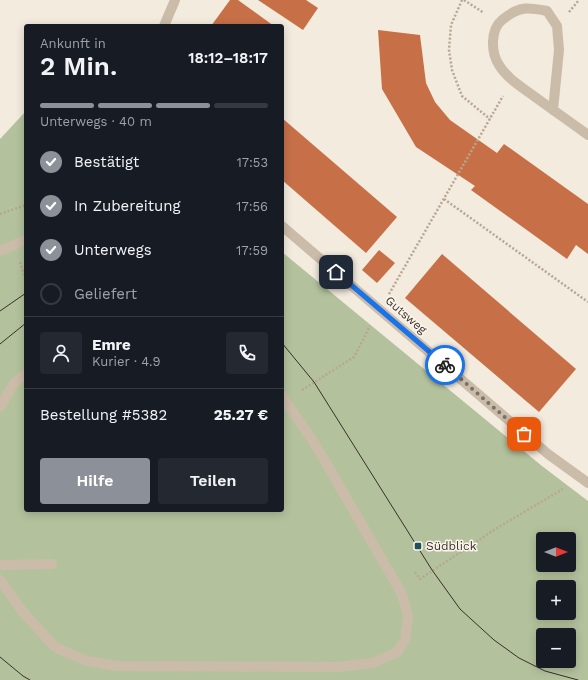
<!DOCTYPE html>
<html lang="de">
<meta charset="utf-8">
<style>
:root{--surface:#171b24;--page:#242831;--text:#f1f3f6;--muted:#9ea1a6;--line:#363941;--accent:#8c9099}
body{margin:0;font-family:"Work Sans",sans-serif;background:var(--page);color:var(--text);height:100vh;display:flex;flex-direction:column;font-size:15px;white-space:nowrap}
*{box-sizing:border-box;margin:0}
p{font-size:13px;color:var(--muted)}
.icon{flex:none;width:22px;height:22px;fill:none;stroke:currentColor;stroke-width:2;stroke-linecap:round;stroke-linejoin:round}
.map{position:relative;flex:1;overflow:hidden}
.sheet{position:absolute;left:24px;top:24px;width:260px;height:488px;display:flex;flex-direction:column;background:var(--surface);border-radius:4px;box-shadow:0 2px 10px #0003}
.sheet>*{flex:none}
.needle{width:26px;rotate:90deg}
.fabs{position:absolute;left:536px;top:532px;display:grid;gap:8px}
.fabs a{display:grid;place-items:center;width:40px;height:40px;border-radius:4px;background:var(--surface);box-shadow:0 2px 10px #0003;font-size:20px}
.pin{position:absolute;display:grid;place-items:center;width:34px;height:34px;color:#fff;margin:-17px;border-radius:8px;box-shadow:0 2px 6px #0006}
.courier{position:absolute;display:grid;place-items:center;width:40px;height:40px;margin:-20px;border:3px solid #1a73e8;border-radius:50%;background:#fff;color:#222;box-shadow:0 1px 5px #0007}
.headline em{font-style:normal;font-weight:600}
.headline div{display:flex;flex-direction:column-reverse}
.headline{display:flex;align-items:center;justify-content:space-between;height:68px;padding:0 16px}
h1{font-size:26px;font-weight:600;line-height:30px}
.bar{display:grid;grid-template-columns:repeat(4,1fr);gap:6px 4px;align-content:center;height:48px;padding:0 16px}
.bar i{height:5px;border-radius:3px;background:var(--line)}
.bar .active{background:var(--accent)}
.bar p{grid-column:span 4}
.line{display:flex;align-items:center;gap:10px;padding:0 16px;border-top:1px solid var(--line)}
.line div{flex:1}
.round{display:grid;place-items:center;flex:none;width:42px;height:42px;border-radius:4px;background:var(--page)}
ol{padding:0 16px;list-style:none}
li{display:flex;align-items:center;gap:12px;height:44px}
li p{margin-inline-start:auto}
li .icon{padding:4px;border-radius:50%;background:var(--accent);color:#fff;stroke-width:4}
li:last-child{color:var(--muted)}
li i{width:22px;height:22px;border:2px solid var(--line);border-radius:50%}
.primary-button{display:flex;gap:8px;margin-top:auto;padding:8px 16px}
.primary-button a{flex:1;height:46px;border-radius:4px;background:var(--accent);color:#fff;font-size:16px;font-weight:600;line-height:46px;text-align:center}
.primary-button a+a{background:var(--page);color:var(--text)}
.map>svg:first-child{display:block}
.green{fill:#b3c29d;fill-rule:evenodd}
.building{fill:#c77048}
.lines{fill:none;stroke-linecap:round;stroke-linejoin:round}
.path{stroke:#b7a693;stroke-width:2.5;stroke-dasharray:2 2;stroke-linecap:butt}
.service{stroke:#cbbca9;stroke-width:10}
.minor{stroke:#cbbca9;stroke-width:10}
.tram{stroke:#392f29;stroke-width:1}
.done{stroke:#7a7168;stroke-width:4;stroke-dasharray:0 7.2}
.route{stroke:#1a73e8;stroke-width:5}
.poi-dot{fill:#1e525b;stroke:#faf4eb;stroke-width:1.5}
.labels{text-anchor:middle;dominant-baseline:central;stroke-width:3;stroke-linejoin:round;paint-order:stroke}
.street-label{font-size:12px;fill:#392f29;stroke:#faf4eb}
.poi-label{font-size:12px;fill:#392f29;stroke:#faf4eb;text-anchor:start}
</style>
<div class="map">
<svg width="588" height="680" viewBox="0 0 588 680">
<rect width="100%" height="100%" fill="#f3ebde"/>
<path class="green" d="M26,111V510H282V252L542,466L588,501V680H0V139ZM543,539H569V565H543ZM543,587H569V613H543ZM543,635H569V661H543Z"/>
<g class="building">
<polygon points="230,0 238,0 274,26 211,26"/>
<polygon points="258,0 306,0 318,8 303,30"/>
<polygon points="378,30 420,35 426,83 435,102 450,120 497,153 504,144 588,204 588,254 576,245 567,259 471,190 475,186 416,147 382,89"/>
<polygon points="282,118 397,217 366,253 282,180"/>
<polygon points="379,250 395,263 377,283 362,270"/>
<polygon points="442,254 576,369 539,412 405,298"/>
</g>
<g class="lines">
<g class="path">
<polyline points="462,0 451,25 449,50 452,70 462,96 490,119"/>
<polyline points="464,0 484,13"/>
<polyline points="569,12 579,0"/>
<polyline points="444,199 588,302"/>
<polyline points="0,214 26,205"/>
<polyline points="20,262 26,282"/>
<polyline points="389,294 503,96"/>
<polyline points="302,390 354,357 370,326"/>
<polyline points="415,572 420,579 497,528 563,489"/>
</g>
<g class="service">
<polyline points="0,251 26,240"/>
<polyline points="0,407 14,383 26,374"/>
<polyline points="0,565 52,564"/>
<polyline points="0,580 22,611 55,647 87,661 118,666 336,667 373,663 397,652 405,640 408,616 402,594 315,444 282,396"/>
</g>
<g class="minor">
<polyline points="164,26 175,0"/>
<path d="M553,110L559,50L557,26L547,11C527,7 519,6 502,20C490,30 491,53 499,65C506,77 520,86 531,94C550,108 569,121 588,135"/>
<polyline points="282,226 548,454 588,483"/>
</g>
<g class="tram">
<polyline points="0,311 26,293"/>
<polyline points="282,343 314,382 432,570 460,609 494,640 519,658 545,671 578,680"/>
<polyline points="0,344 26,323"/>
<polyline points="0,657 23,676 30,680"/>
</g>
</g>
<g class="lines">
<polyline class="done" points="445,365 524,434"/>
<polyline class="route" points="336,272 445,365"/>
</g>
<rect class="poi-dot" x="414" y="542" width="8" height="8" rx="2"/>
<g class="labels">
<g class="street-label">
<text transform="translate(406 315) rotate(41)">Gutsweg</text>
</g>
<g class="poi-label">
<text x="426" y="546">Südblick</text>
</g>
</g>
</svg>
<div class="fabs">
<a><svg class="needle" viewBox="-14 -14 28 28"><path d="M0-13l5 13h-10z" fill="#e53935"/><path d="M0 13l5-13h-10z" fill="#9ea1a6"/></svg></a>
<a>+</a>
<a>−</a>
</div>
<div class="pin" style="left:524px;top:434px;background:#ea580c"><svg class="icon" aria-label="bag" viewBox="0 0 24 24"><path d="M5 8h14l-1 12H6zM9 8a3 3 0 0 1 6 0"/></svg></div>
<div class="pin" style="left:336px;top:272px;background:#1f2937"><svg class="icon" aria-label="home" viewBox="0 0 24 24"><path d="M3 11l9-7 9 7M6 9v11h12V9"/></svg></div>
<div class="courier" style="left:445px;top:365px"><svg class="icon" aria-label="bike" viewBox="0 0 24 24"><circle cx="6" cy="16" r="4"/><circle cx="18" cy="16" r="4"/><path d="M6 16l4-8h5l3 8M10 8l3 8H6M13 5h3"/></svg></div>
<section class="sheet">
<div class="headline"><div><h1>2 Min.</h1><p>Ankunft in</p></div><em>18:12–18:17</em></div>
<div class="bar"><i class="active"></i><i class="active"></i><i class="active"></i><i></i><p>Unterwegs · 40 m</p></div>
<ol>
<li><svg class="icon" aria-label="check" viewBox="0 0 24 24"><path d="M5 12l5 5 9-10"/></svg>Bestätigt<p>17:53</p></li>
<li><svg class="icon" aria-label="check" viewBox="0 0 24 24"><path d="M5 12l5 5 9-10"/></svg>In Zubereitung<p>17:56</p></li>
<li><svg class="icon" aria-label="check" viewBox="0 0 24 24"><path d="M5 12l5 5 9-10"/></svg>Unterwegs<p>17:59</p></li>
<li><i></i>Geliefert</li>
</ol>
<div class="line" style="height:72px"><a class="round"><svg class="icon" aria-label="person" viewBox="0 0 24 24"><circle cx="12" cy="8" r="4"/><path d="M4 21q1-7 8-7t8 7"/></svg></a><div><b>Emre</b><p>Kurier · 4.9</p></div><a class="round"><svg class="icon" aria-label="phone" viewBox="0 0 24 24"><path d="M5 4h4l2 5-3 2q2 4 5 5l2-3 5 2v4C11 20 4 13 5 4z"/></svg></a></div>
<div class="line" style="height:52px"><div>Bestellung #5382</div><b>25.27 €</b></div>
<div class="primary-button"><a>Hilfe</a><a>Teilen</a></div>
</section>
</div>
